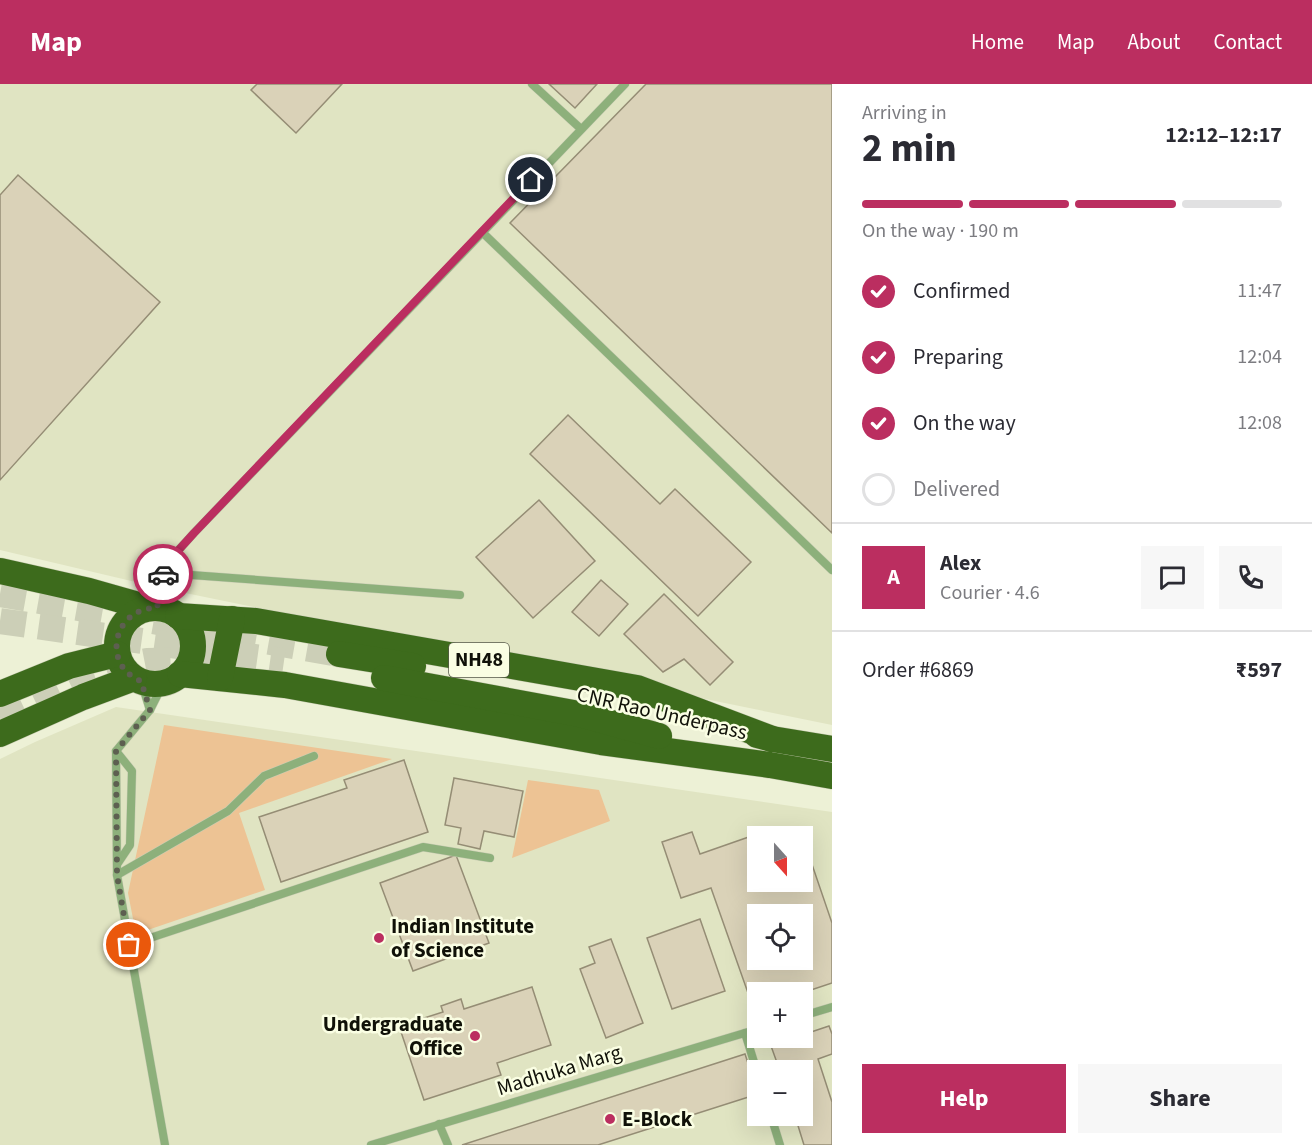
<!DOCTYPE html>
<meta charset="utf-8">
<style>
:root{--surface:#fff;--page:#f7f7f7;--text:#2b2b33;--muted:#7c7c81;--line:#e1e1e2;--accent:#bb2e60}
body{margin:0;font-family:"Source Sans 3",sans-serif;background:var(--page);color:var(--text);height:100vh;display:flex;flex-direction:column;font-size:22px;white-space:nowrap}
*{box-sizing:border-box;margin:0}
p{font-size:20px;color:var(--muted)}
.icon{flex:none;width:33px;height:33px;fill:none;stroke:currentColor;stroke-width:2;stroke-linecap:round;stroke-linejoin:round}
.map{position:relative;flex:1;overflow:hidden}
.side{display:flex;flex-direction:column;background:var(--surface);width:480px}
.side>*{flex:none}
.needle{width:39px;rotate:159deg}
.controls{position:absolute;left:747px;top:742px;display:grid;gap:12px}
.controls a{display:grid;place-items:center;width:66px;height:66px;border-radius:0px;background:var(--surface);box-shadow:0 6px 24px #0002;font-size:30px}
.pin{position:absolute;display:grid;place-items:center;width:51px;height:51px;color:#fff;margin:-26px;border:3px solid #fff;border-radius:50%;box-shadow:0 2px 6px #0007}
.courier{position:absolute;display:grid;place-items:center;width:60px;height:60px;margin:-30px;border:4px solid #bb2e60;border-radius:50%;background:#fff;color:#222;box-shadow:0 2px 8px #0007}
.overview em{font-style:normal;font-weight:700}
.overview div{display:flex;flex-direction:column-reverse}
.overview{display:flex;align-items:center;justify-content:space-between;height:102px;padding:0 30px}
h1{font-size:39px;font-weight:700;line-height:45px}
.bar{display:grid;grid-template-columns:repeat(4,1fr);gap:9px 6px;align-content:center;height:72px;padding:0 30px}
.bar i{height:8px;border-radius:4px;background:var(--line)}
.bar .active{background:var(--accent)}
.bar p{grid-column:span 4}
.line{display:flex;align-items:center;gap:15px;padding:0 30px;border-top:2px solid var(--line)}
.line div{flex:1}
.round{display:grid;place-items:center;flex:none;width:63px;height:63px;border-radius:0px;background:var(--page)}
ol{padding:0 30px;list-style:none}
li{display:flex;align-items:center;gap:18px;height:66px}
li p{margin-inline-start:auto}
li .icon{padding:6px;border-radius:50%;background:var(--accent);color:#fff;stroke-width:4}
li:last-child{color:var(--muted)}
li i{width:33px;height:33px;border:3px solid var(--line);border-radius:50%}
.button{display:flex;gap:12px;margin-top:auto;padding:12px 30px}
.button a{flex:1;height:69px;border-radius:0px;background:var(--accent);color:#fff;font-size:24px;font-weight:700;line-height:69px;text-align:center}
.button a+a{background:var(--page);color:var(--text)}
header{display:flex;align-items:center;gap:36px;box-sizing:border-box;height:84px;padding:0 30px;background:var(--accent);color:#fff}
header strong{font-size:28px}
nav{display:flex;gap:33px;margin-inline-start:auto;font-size:21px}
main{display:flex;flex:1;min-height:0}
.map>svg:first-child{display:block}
.built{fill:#e0e4c2;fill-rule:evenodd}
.green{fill:#edc394}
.building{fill:#dad2b8;stroke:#958d75;stroke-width:1.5;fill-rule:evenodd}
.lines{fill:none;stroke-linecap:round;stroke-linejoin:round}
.trunk-tunnel{stroke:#cccfb7;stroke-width:26;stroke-dasharray:26 13;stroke-linecap:butt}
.service-casing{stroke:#cacdb5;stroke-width:9}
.trunk-casing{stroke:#cacdb5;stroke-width:27}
.service{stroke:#8db07b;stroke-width:8}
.trunk{stroke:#3d6b1c;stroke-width:26}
.done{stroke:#5d5f50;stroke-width:6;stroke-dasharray:0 10.8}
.route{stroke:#bb2e60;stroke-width:8}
.poi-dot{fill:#bb2e60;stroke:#fafee3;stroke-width:2}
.labels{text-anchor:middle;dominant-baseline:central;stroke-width:5;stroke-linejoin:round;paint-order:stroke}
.shield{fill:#fafee3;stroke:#56584a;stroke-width:1.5}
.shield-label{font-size:20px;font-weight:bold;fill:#101108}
.street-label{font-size:21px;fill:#101108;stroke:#fafee3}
.poi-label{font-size:21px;font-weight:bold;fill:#101108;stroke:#fafee3;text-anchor:start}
</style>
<header>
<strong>Map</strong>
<nav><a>Home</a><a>Map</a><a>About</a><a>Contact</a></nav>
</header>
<main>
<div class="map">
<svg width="832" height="1061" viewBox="0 0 832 1061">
<rect width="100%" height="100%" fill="#edf1d6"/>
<g class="built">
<polygon points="0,0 832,0 832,641 161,504 0,466"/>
<path d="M116,623L832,728V1061H0V675L35,658ZM758,753H802V798H758ZM758,831H802V876H758ZM758,909H802V954H758ZM758,987H802V1032H758Z"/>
</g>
<g class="green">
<polygon points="164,641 392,675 239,729 265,806 136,850 128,809"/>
<polygon points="528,696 599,706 610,737 512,774"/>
</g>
<g class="building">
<polygon points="257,0 342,0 296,49 251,6"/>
<polygon points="549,0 597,0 575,24"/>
<polygon points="646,0 832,0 832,449 510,139"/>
<polygon points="18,91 160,218 0,396 0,111"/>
<polygon points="568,331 660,420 675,405 751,478 698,532 530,370"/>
<polygon points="539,416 595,477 533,534 476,473"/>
<polygon points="601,496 628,520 599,552 572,528"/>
<polygon points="664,510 733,578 710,601 684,575 663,588 624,550"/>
<polygon points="404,676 428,748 281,798 259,733 347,704 344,696"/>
<polygon points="454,694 523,707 514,753 484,747 480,765 458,760 461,744 445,741"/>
<path d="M692,748L700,770L763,748L765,753H758V798H802V758L804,757L832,839V899L802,909H758V924L754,926L711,804L681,814L662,758ZM758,831H802V876H758Z"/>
<polygon points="456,771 489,859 413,887 380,799"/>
<polygon points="700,835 725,907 672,925 647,854"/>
<polygon points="611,855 643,939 606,954 580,885 595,879 589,863"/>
<polygon points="532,903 551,961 497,979 501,991 424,1016 399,942 443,928 441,922 461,915 464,925"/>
<polygon points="829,942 832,950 832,970 818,975 832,1018 832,1061 804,1061 795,1032 802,1032 802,987 780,987 771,962 794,954 802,954 802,951"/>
<polygon points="745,970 758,1010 598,1061 462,1061"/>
</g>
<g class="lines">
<g class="trunk-tunnel">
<polyline points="0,510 339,570"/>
<polyline points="0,537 284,577"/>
<polyline points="0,634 90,591 116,583 147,577 187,576"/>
</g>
<defs>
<g id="service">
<polyline points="532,0 581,45"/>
<polyline points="482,148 832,486"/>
<polyline points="164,489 460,511"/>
<polyline points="157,524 165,481 194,449 625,0"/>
<polyline points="141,597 150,626"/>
<polyline points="164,598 150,626 116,667 117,791 165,1061"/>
<polyline points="116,667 132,687 130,761 118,779"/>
<polyline points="117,791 228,727 264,692 314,672"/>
<polyline points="129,861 423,763 490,774"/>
<polyline points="802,932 832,923"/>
<polyline points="745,949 758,991"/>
<polyline points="771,1032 780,1061"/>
<polyline points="439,1040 448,1061"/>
<polyline points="371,1061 758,945"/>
</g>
<g id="trunk">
<polyline points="0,487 89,507 149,524"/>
<circle cx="155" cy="562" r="38"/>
<polyline points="178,532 256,537 637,604 772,655"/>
<polyline points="339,570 413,582"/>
<polyline points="180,590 285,601 601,658 770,681 832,692"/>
<polyline points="220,594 232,535"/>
<polyline points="384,594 579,630 659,652"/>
<polyline points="0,610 69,582 117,570"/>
<polyline points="0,650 83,613 134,594"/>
<polyline points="757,651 772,655 832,665"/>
</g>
</defs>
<use href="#service" class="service-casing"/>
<use href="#trunk" class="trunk-casing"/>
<use href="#service" class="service"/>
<use href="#trunk" class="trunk"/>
</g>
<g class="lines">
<path class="done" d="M129,861L117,791L116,667L150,626L141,597C100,581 114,523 157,524L163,490"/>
<polyline class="route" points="163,490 165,481 194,449 531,96"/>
</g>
<g class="poi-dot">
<circle cx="379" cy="854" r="6"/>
<circle cx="475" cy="952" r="6"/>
<circle cx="610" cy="1035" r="6"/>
</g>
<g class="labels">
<rect class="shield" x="449" y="559" width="60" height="34" rx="4.5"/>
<g class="shield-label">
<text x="479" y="576">NH48</text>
</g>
<g class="street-label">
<text transform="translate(662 629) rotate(13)">CNR Rao Underpass</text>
<text transform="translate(559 986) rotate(-17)">Madhuka Marg</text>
</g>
<g class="poi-label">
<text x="391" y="842">Indian Institute<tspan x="391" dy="24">of Science</tspan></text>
<text x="463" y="940" text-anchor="end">Undergraduate<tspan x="463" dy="24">Office</tspan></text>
<text x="622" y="1035">E-Block</text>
</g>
</g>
</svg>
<div class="controls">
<a><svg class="needle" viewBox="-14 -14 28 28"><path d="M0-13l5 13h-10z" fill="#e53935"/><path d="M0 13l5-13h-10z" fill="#7c7c81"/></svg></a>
<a><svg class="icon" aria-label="locate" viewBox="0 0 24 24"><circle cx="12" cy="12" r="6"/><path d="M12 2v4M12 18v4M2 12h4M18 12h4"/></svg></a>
<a>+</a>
<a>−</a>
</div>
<div class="pin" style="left:129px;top:861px;background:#ea580c"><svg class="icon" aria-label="bag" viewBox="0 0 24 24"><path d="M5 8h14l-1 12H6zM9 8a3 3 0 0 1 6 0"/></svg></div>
<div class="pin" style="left:531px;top:96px;background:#1f2937"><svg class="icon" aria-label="home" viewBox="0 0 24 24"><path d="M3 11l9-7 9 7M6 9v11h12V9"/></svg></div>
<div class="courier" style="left:163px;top:490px"><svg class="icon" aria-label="car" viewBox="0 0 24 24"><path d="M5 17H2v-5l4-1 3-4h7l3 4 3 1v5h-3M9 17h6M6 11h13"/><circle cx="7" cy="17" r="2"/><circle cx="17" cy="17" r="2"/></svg></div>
</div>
<section class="side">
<div class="overview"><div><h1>2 min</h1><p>Arriving in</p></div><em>12:12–12:17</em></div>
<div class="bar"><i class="active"></i><i class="active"></i><i class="active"></i><i></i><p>On the way · 190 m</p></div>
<ol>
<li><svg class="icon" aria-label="check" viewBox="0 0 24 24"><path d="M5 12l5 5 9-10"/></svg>Confirmed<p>11:47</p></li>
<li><svg class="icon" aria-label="check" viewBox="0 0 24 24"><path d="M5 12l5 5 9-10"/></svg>Preparing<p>12:04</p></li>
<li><svg class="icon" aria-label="check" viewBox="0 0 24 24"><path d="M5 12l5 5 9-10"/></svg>On the way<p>12:08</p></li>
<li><i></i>Delivered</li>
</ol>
<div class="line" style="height:108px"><b class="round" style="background:var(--accent);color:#fff">A</b><div><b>Alex</b><p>Courier · 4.6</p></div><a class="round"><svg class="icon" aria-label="chat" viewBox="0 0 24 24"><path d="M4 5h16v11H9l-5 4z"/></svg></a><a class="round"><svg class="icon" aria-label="phone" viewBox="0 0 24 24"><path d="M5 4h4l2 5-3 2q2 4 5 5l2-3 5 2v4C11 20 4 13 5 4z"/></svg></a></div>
<div class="line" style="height:78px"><div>Order #6869</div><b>₹597</b></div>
<div class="button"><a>Help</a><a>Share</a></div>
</section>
</main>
